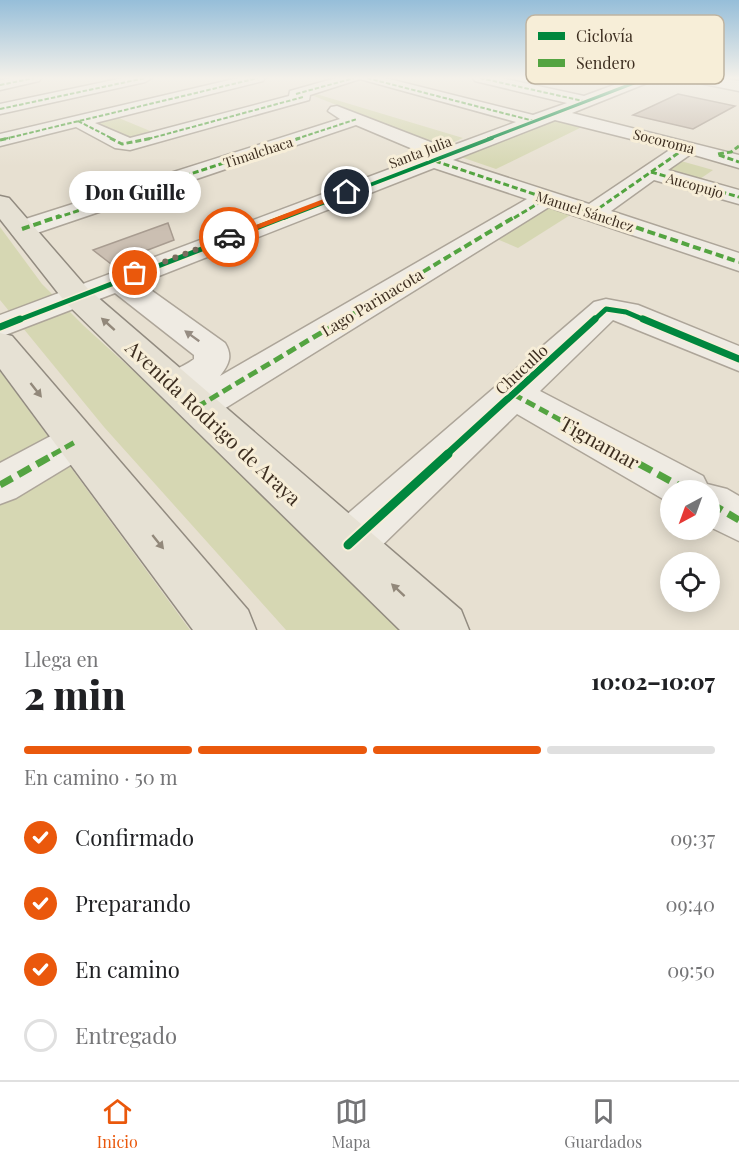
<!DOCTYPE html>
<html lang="es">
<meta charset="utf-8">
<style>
:root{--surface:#fff;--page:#f2f2f2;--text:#202124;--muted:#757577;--line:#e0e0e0;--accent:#ea580c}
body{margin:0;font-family:"Playfair Display",serif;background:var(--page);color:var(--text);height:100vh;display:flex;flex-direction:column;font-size:22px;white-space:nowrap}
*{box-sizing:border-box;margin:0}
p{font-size:20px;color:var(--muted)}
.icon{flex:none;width:33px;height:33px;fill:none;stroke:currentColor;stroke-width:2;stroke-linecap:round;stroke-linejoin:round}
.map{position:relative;height:630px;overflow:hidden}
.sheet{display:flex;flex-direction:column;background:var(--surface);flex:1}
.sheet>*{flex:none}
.needle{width:39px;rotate:221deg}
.tools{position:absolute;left:660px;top:480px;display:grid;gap:12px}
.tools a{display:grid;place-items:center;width:60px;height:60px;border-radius:50%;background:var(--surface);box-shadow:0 3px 15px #0003;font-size:30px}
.pin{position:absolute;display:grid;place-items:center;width:51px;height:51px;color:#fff;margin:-26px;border:3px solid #fff;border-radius:50%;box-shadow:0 2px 6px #0007}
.courier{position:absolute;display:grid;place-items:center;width:60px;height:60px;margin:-30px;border:4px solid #ea580c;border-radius:50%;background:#fff;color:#222;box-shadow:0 2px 8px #0007}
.bubble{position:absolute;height:42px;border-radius:21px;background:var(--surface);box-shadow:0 3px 15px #0003;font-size:20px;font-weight:800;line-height:42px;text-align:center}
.summary em{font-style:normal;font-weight:800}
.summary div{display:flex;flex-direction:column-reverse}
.summary{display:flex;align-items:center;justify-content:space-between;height:102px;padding:0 24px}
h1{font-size:39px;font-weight:800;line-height:45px}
.bar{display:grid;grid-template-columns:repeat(4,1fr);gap:9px 6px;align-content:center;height:72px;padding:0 24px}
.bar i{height:8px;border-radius:4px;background:var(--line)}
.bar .on{background:var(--accent)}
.bar p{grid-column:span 4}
ol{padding:0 24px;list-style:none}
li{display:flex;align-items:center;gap:18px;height:66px}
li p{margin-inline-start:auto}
li .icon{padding:6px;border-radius:50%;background:var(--accent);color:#fff;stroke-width:4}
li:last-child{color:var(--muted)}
li i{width:33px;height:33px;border:3px solid var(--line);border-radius:50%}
.tabs{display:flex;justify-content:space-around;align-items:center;height:84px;border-top:2px solid var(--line);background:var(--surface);font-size:16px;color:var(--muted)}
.tabs a{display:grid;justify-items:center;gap:3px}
.tabs .on{color:var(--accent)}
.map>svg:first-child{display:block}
.green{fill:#d6d7b3}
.building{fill:#cbbfb2;stroke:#a89c90;stroke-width:1.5}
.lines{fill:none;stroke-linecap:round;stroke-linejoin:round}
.minor-casing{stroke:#ada599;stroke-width:3}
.major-casing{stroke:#928b80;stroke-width:3}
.minor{fill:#efebe3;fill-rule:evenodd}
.major{fill:#e6e1d4;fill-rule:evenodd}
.quiet-far4{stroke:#54a441;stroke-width:2;stroke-dasharray:4.5 2;stroke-linecap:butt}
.quiet-far3{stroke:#54a441;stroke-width:3;stroke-dasharray:6 3;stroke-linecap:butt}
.quiet-far2{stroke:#54a441;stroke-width:4;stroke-dasharray:8 4;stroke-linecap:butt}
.quiet-far1{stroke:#54a441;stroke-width:5;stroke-dasharray:10 5;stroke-linecap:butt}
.quiet{stroke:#54a441;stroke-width:7;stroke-dasharray:14 7;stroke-linecap:butt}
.cycleway-far4-casing{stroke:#f7eed8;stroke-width:5}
.cycleway-far3-casing{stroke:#f7eed8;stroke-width:6}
.cycleway-far2-casing{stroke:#f7eed8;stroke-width:8}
.cycleway-far1-casing{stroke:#f7eed8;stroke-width:10}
.cycleway-casing{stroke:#f7eed8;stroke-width:13}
.cycleway-far4{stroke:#00873e;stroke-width:3}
.cycleway-far3{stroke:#00873e;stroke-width:4}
.cycleway-far2{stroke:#00873e;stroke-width:5}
.cycleway-far1{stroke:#00873e;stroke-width:7}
.cycleway{stroke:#00873e;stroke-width:9}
.oneway{fill:#92887a}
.oneway2{fill:#968c82}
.route{fill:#ea580c}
.done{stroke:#786c5e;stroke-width:6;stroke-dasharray:0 10.8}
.labels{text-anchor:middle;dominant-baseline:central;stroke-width:6;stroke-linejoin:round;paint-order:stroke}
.far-street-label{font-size:14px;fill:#3d2e20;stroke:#f7eed8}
.street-label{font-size:16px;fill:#3d2e20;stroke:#f7eed8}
.near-street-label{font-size:20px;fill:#3d2e20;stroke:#f7eed8}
.key{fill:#f7eed8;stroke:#bfb4a1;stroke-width:1.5}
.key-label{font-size:16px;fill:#3d2e20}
</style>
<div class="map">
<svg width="739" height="630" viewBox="0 0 739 630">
<rect width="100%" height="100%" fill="#e7e0d1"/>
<g class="green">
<polygon points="313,93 463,138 443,147 434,144 309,94"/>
<polygon points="114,116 155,133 131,140 92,121"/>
<polygon points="552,118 584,126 496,169 461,157"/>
<polygon points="681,161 713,170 697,181 665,173"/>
<polygon points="550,203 575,212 518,248 492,237"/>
<polygon points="0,227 42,284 84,326 184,417 407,630 286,630 104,427 0,300"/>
<polygon points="0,371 190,630 0,630"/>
</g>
<g class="building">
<polygon points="678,94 735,106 693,129 633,115"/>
<polygon points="168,223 174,240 111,264 93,250"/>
</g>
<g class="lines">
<defs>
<g id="minor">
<polygon points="11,78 41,78 39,81 0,90 0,80"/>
<polygon points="123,78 152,78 145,82 0,114 0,104"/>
<path d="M238,78H265L263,81L95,123L130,138L289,96L290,91L336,78H385L533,115L567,103L475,81L473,78H501L584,96L633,78H654L652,81L572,113L739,155V168L691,154L668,170L739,190V204L654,180L611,211L739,253V271L549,207L211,417L197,421L183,417L177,407L183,397L175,399L161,395L156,386C164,372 181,369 194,359V355L115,293L0,337V315L427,155L356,125L31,235L22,237L13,235L9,229L13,223L340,119L328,111L331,107L337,106L446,148L516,122L360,79L310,95L309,100L130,150L115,148L76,127L0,146V134ZM555,120L671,149L589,204L453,160ZM434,168L527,199L220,376C229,364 233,356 225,343L141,283Z"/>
<polygon points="687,78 721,78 739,81 739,91 694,82"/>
<polygon points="606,299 638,305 739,346 739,371 613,320 540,391 703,476 707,484 727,489 739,496 739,541 710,527 710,490 670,490 670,503 517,414 366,561 348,568 330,561 323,545 330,529 594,302"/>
<polygon points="77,425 92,430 98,441 92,452 16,498 0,504 0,463 62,430"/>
</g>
<g id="major">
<polygon points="0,196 9,198 88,289 461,610 469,630 400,630 66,303 0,219"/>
<polygon points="0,333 12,336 248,610 256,630 193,630 0,369"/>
</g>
</defs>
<use href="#minor" class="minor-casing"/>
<use href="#major" class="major-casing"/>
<use href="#minor" class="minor"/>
<use href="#major" class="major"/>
<g class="quiet-far4">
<polyline points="367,78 534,121"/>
<polyline points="480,78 583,101"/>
<polyline points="0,85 34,78"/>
<polyline points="296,94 354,78"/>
<polyline points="0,109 145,78"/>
<polyline points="78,121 113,139"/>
<polyline points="4,139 258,78"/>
<polyline points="148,139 303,97"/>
<polyline points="296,139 357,119"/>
</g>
<g class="quiet-far3">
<polyline points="110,138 122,144 153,138"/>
<polyline points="0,140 10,138"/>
<polyline points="718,154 731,152 739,146"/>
<polyline points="719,155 739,162"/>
<polyline points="435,161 606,218"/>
<polyline points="651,172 739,197"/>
<polyline points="592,213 687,147"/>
<polyline points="56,218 300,138"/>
<polyline points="514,218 547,198"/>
</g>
<g class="quiet-far2">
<polyline points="602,216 739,262"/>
<polyline points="22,229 60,216"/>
<polyline points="341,321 516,216"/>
</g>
<g class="quiet-far1">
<polyline points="513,394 624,455"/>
<polyline points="197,407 344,319"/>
<polyline points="52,455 77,441"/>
</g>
<g class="quiet">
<polyline points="621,454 687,490"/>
<polyline points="0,485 55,454"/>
<polyline points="710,503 739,520"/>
</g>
<defs>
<polyline id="cycleway-far4" points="488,139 647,78"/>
<polyline id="cycleway-far3" points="284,218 492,138"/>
<g id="cycleway-far2">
<polyline points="16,321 287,216"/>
<polyline points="593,321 606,309 626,312 647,321"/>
</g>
<g id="cycleway-far1">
<polyline points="643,319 739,359"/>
<polyline points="0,327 20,319"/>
<polyline points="446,455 595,319"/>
</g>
<polyline id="cycleway" points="348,545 448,454"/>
</defs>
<use href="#cycleway-far4" class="cycleway-far4-casing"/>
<use href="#cycleway-far3" class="cycleway-far3-casing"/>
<use href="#cycleway-far2" class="cycleway-far2-casing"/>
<use href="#cycleway-far1" class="cycleway-far1-casing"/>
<use href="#cycleway" class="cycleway-casing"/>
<use href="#cycleway-far4" class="cycleway-far4"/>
<use href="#cycleway-far3" class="cycleway-far3"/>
<use href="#cycleway-far2" class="cycleway-far2"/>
<use href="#cycleway-far1" class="cycleway-far1"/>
<use href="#cycleway" class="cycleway"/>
</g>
<defs><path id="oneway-solid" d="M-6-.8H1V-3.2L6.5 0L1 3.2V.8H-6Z" transform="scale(1.5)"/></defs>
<g class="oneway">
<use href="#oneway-solid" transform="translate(108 324) rotate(-138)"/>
<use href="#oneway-solid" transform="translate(36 390) rotate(52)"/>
<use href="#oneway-solid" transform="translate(158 542) rotate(51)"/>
<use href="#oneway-solid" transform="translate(398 590) rotate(-137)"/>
</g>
<use class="oneway2" href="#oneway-solid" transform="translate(192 336) rotate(-144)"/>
<linearGradient id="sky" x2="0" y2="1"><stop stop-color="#96bed9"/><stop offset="0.47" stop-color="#f4f1ea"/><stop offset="1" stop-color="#f4f1ea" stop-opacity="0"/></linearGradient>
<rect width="739" height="166" fill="url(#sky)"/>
<polygon class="route" points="347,190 349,194 232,239 225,237"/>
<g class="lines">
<polyline class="done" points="135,273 229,237"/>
</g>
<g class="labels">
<g class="far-street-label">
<text transform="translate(664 141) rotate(14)">Socoroma</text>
<text transform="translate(258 152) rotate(-18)">Timalchaca</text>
<text transform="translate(420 152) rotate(-21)">Santa Julia</text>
<text transform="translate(695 185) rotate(16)">Aucopujo</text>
<text transform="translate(585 211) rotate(18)">Manuel Sánchez</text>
</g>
<g class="street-label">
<text transform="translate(372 302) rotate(-31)">Lago Parinacota</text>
<text transform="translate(521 369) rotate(-43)">Chucullo</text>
</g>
<g class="near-street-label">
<text transform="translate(214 422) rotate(43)">Avenida Rodrigo de Araya</text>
<text transform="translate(600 442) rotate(29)">Tignamar</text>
</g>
</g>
<rect x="526" y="15" width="198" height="69" rx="9" class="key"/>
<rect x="538" y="32" width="27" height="8" fill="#00873e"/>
<rect x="538" y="59" width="27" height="8" fill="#54a441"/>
<g class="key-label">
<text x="576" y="42">Ciclovía</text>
<text x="576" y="69">Sendero</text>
</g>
</svg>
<div class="tools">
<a><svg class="needle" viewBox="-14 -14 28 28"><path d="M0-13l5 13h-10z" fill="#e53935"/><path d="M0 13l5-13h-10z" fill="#757577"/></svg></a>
<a><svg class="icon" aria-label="locate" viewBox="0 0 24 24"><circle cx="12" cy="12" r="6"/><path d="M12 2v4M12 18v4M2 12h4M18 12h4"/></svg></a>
</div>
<div class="pin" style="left:135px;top:273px;background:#ea580c"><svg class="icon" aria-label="bag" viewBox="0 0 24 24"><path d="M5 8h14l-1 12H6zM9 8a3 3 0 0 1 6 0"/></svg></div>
<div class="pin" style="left:347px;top:192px;background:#1f2937"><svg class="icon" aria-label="home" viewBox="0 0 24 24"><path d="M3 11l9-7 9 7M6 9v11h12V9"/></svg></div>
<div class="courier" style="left:229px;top:237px"><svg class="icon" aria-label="car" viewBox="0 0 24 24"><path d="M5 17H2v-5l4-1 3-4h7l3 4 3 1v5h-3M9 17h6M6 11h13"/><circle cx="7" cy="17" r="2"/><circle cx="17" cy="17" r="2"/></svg></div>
<div class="bubble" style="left:69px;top:171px;width:132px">Don Guille</div>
</div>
<section class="sheet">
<div class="summary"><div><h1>2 min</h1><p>Llega en</p></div><em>10:02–10:07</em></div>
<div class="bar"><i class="on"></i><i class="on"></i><i class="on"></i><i></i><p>En camino · 50 m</p></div>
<ol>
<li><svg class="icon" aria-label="check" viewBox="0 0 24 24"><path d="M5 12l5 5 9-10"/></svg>Confirmado<p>09:37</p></li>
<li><svg class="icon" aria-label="check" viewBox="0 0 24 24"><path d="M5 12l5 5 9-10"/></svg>Preparando<p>09:40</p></li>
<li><svg class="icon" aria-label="check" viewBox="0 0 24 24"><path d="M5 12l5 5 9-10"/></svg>En camino<p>09:50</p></li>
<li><i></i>Entregado</li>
</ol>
</section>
<nav class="tabs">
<a class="on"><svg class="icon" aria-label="home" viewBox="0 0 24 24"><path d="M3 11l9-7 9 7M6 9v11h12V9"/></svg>Inicio</a>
<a><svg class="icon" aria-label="map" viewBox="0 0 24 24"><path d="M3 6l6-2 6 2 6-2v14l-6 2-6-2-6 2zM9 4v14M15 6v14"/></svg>Mapa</a>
<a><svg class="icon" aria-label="saved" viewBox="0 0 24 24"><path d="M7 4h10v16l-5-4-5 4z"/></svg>Guardados</a>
</nav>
